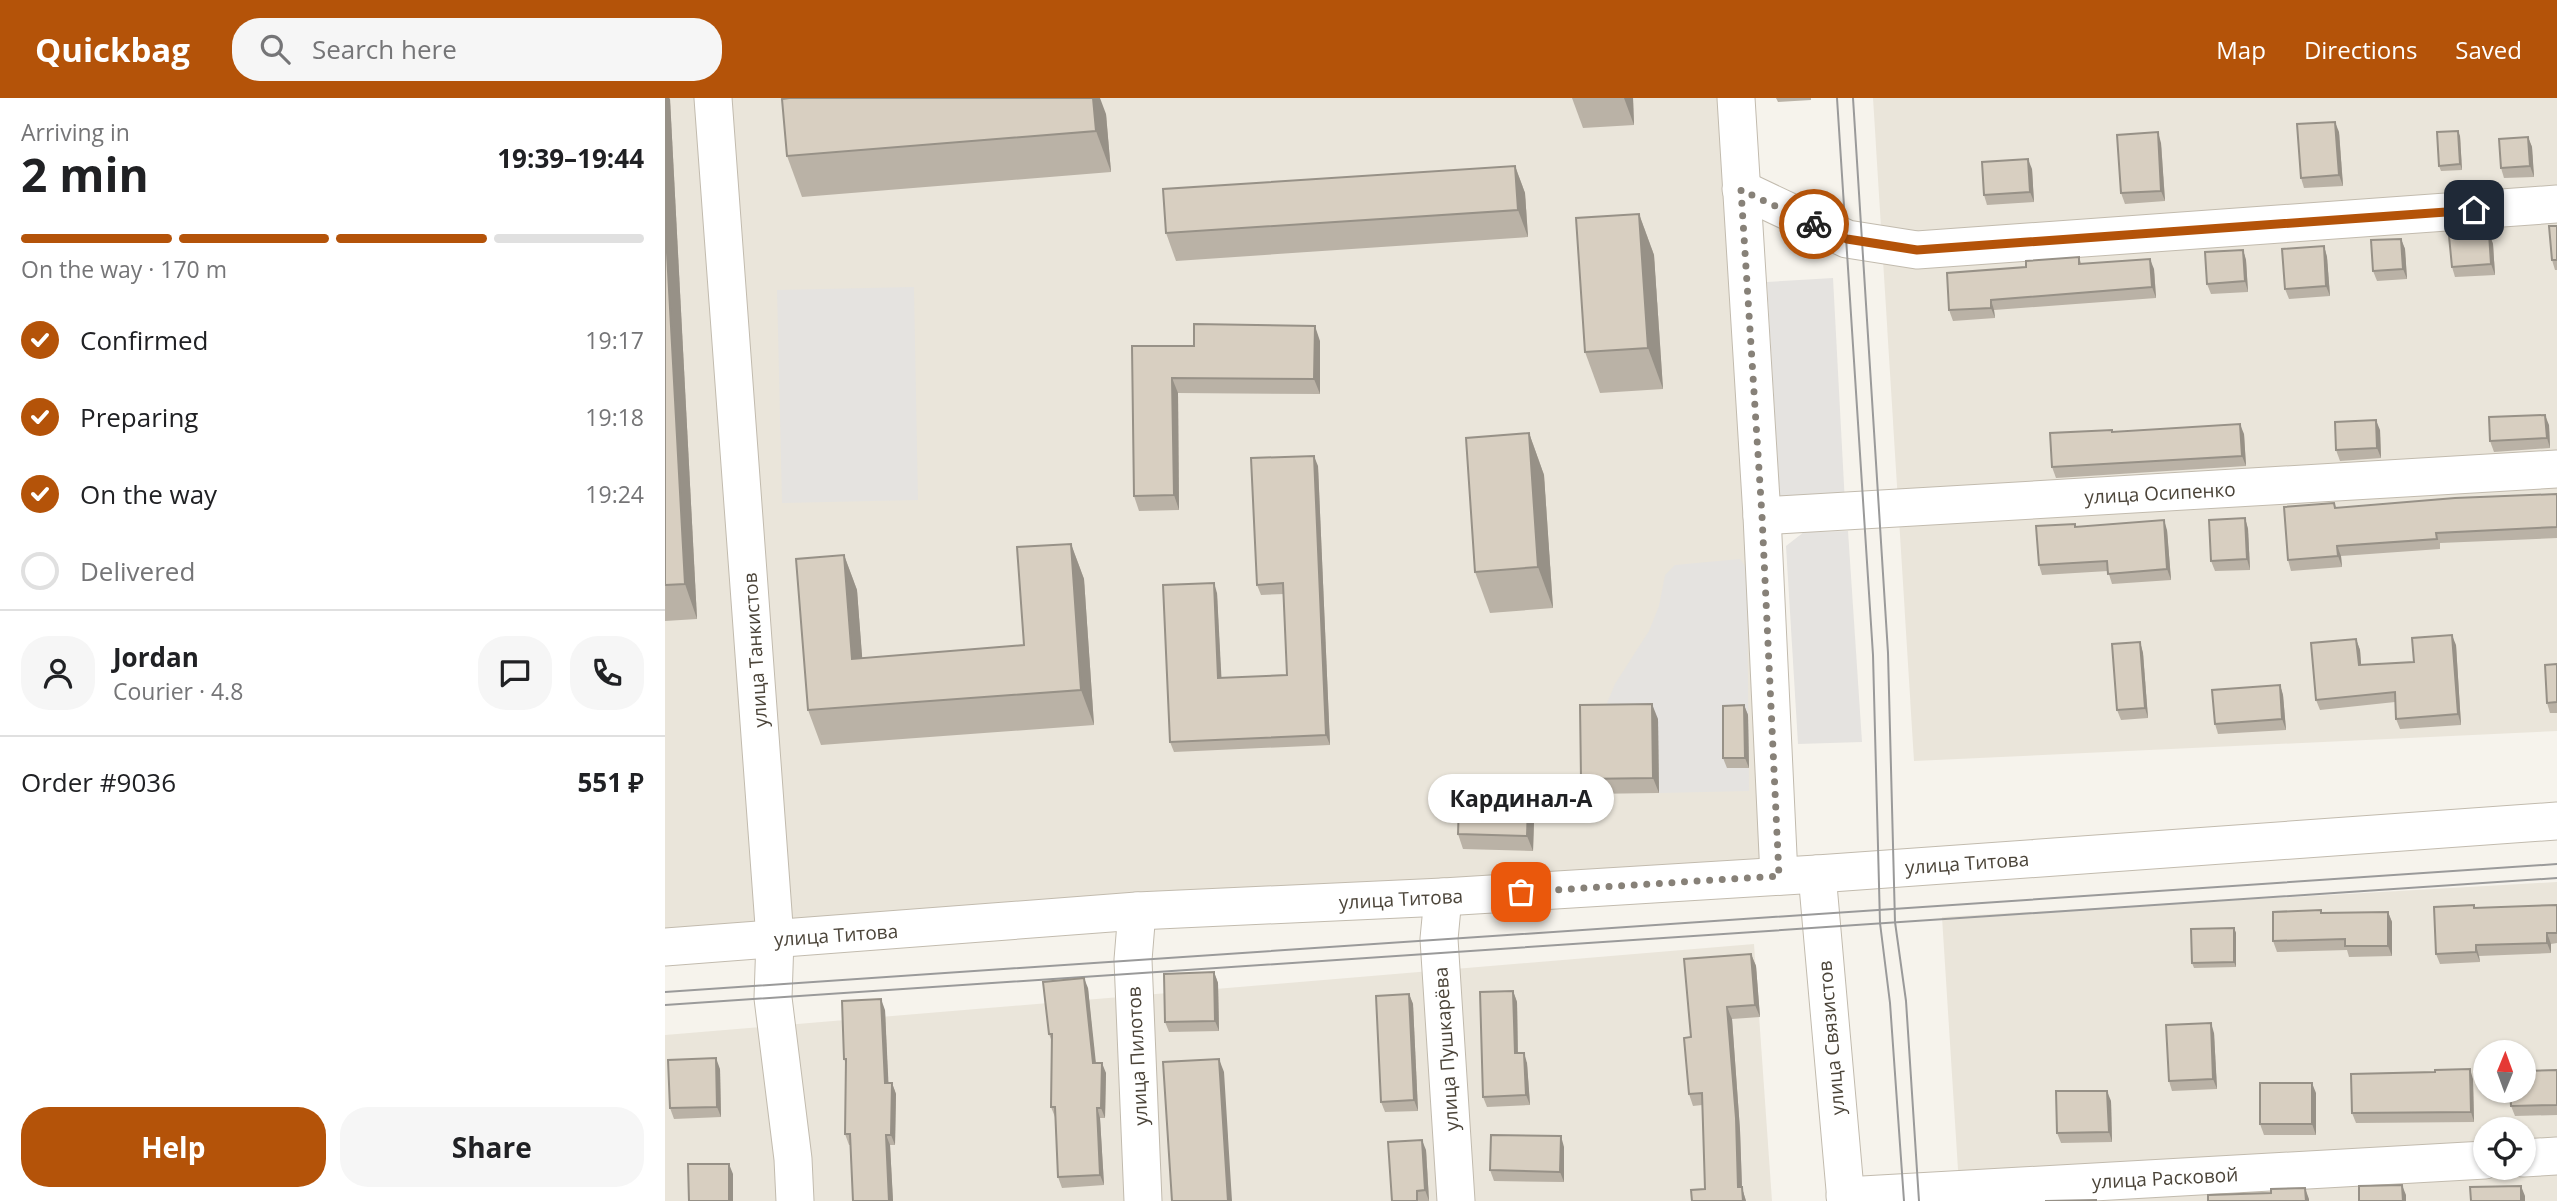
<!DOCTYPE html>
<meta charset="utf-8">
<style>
:root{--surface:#fff;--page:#f6f6f6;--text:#202124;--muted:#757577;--line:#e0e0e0;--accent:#b45309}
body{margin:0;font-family:"Open Sans",sans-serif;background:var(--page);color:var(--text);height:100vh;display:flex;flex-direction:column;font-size:26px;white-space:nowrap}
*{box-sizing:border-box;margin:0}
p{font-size:23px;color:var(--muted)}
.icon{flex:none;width:38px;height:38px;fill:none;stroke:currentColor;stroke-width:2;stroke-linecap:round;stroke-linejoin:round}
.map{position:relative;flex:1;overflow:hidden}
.sheet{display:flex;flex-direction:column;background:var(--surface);width:665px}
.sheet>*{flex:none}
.needle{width:46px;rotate:1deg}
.buttons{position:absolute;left:1808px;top:942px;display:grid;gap:14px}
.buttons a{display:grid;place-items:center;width:63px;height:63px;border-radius:50%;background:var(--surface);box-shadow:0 2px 5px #0004;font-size:35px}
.pin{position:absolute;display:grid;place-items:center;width:60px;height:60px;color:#fff;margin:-30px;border-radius:14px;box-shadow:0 4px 10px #0006}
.courier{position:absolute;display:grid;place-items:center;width:70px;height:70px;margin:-35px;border:5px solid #b45309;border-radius:50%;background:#fff;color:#222;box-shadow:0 2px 9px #0007}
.bubble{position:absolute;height:49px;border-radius:24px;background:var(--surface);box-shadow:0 2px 5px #0004;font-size:23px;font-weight:700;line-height:49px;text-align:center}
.head em{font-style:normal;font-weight:700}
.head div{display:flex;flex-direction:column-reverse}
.head{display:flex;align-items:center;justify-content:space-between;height:119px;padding:0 21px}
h1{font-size:46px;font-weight:700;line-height:52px}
.bar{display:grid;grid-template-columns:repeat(4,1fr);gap:10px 7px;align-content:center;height:84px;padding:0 21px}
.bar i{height:9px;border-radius:5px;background:var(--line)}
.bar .on{background:var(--accent)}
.bar p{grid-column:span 4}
.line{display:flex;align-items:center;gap:18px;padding:0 21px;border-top:2px solid var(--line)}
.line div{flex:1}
.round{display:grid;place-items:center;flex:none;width:74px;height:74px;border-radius:28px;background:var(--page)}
ol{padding:0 21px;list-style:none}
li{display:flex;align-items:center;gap:21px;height:77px}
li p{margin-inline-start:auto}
li .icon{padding:7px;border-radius:50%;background:var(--accent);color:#fff;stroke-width:4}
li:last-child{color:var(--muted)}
li i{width:38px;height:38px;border:4px solid var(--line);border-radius:50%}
.cta{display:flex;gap:14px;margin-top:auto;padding:14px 21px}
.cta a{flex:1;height:80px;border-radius:28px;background:var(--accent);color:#fff;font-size:28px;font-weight:700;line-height:80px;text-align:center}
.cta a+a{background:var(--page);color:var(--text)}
header{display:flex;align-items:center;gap:42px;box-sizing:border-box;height:98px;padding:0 35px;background:var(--accent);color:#fff}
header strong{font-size:33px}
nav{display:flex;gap:38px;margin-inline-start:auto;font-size:24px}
.search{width:490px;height:63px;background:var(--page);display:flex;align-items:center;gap:18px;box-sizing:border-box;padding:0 24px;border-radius:28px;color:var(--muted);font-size:26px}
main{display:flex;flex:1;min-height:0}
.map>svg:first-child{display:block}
.residential{fill:#eae5da;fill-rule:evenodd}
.parking{fill:#e5e3e0}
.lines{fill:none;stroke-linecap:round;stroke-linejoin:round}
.minor-casing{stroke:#c2bbae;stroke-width:39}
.minor{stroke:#fff;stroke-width:37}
.tram{stroke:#9a9a9a;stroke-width:2}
.wall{fill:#bab2a6}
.shaded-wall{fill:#979187}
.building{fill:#d8cfc1;stroke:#979187;stroke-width:2}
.done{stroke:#878178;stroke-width:7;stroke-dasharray:0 12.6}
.route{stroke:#b45309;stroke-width:9}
.labels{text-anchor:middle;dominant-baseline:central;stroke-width:5;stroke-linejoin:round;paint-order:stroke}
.street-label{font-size:19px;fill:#4b4439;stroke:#fff}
</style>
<header>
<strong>Quickbag</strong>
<div class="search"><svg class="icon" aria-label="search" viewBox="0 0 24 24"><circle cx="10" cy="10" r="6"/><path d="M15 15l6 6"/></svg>Search here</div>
<nav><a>Map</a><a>Directions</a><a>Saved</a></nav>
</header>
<main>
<section class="sheet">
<div class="head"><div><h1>2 min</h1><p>Arriving in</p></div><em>19:39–19:44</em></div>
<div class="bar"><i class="on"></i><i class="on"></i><i class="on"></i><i></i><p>On the way · 170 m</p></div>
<ol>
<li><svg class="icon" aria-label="check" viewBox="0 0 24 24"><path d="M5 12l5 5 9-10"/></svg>Confirmed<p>19:17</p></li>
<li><svg class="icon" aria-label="check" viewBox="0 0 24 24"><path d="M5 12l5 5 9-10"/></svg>Preparing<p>19:18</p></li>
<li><svg class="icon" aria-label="check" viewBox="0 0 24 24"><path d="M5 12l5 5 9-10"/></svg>On the way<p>19:24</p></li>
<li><i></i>Delivered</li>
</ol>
<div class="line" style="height:126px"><a class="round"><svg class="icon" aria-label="person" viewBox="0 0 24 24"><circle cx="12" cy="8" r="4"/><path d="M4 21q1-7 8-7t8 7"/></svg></a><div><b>Jordan</b><p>Courier · 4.8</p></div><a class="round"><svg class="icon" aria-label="chat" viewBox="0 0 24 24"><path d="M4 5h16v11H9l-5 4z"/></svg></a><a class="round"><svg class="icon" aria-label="phone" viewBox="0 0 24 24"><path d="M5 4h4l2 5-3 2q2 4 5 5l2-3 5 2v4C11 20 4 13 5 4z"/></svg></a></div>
<div class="line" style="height:91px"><div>Order #9036</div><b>551 ₽</b></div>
<div class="cta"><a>Help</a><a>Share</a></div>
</section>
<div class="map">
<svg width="1892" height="1103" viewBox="0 0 1892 1103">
<rect width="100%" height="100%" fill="#f6f3ec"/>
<g class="residential">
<polygon points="0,0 1071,0 1114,778 0,849"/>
<polygon points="1208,0 1892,0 1892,633 1249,663"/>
<path d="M1892,784V1103H1295L1277,819ZM1820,954H1858V992H1820ZM1820,1031H1858V1069H1820Z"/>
<polygon points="1089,846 1107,1103 0,1103 0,937"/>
</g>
<g class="parking">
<polygon points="1168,180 1180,406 1115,402 1102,184"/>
<polygon points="249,189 253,402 117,405 112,192"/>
<polygon points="1183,433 1197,644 1133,646 1121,448 1139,434"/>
<polygon points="1075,461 1082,471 1084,693 994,695 935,622 950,586 984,533 994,508 1000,477 1010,467"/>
</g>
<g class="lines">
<defs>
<g id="minor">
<polyline points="48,0 110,841 108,900 128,1061 130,1103"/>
<polyline points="1071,0 1097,418 1114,778"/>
<polyline points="1076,91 1182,141 1252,152 1892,106"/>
<polyline points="1097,418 1892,371"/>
<polyline points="1152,776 1181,1103"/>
<polyline points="778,799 774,841 791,1103"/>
<polyline points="472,813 468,862 478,1103"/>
<polyline points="0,849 472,813 778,799 1152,776 1892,723"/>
<polyline points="1858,1060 1892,1058"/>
<polyline points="1180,1098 1820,1062"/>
</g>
</defs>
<use href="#minor" class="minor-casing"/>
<use href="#minor" class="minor"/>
<g class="tram">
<polyline points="1172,0 1208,557 1215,825 1225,905 1239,1103"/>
<polyline points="1188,0 1223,555 1230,824 1241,903 1254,1103"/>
<polyline points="0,894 1892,766"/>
<polyline points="0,907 1892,780"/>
</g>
</g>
<g class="wall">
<polygon points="0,0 4,0 5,1 32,521 0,523"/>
<polygon points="907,0 968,0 969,27 918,30"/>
<polygon points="1111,0 1146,0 1146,2 1113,4"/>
<polygon points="441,16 446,74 137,99 122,58"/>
<polygon points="1674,34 1678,88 1639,90 1636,80"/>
<polygon points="1795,38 1797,72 1776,73 1774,68"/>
<polygon points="1863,39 1867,49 1869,79 1839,80 1836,70"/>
<polygon points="1496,45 1500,103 1460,106 1456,95"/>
<polygon points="850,68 860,95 863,139 511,163 501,135"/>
<polygon points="1367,71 1369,104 1322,107 1319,97"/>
<polygon points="974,116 989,157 998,291 935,295 920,254"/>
<polygon points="1892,128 1892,172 1890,172 1887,162"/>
<polygon points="1824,135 1828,146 1830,177 1790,179 1787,169"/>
<polygon points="1736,141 1740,151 1742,181 1712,183 1708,173"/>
<polygon points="1659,148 1662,159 1665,198 1624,201 1620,191"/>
<polygon points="1578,152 1581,162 1583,194 1546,196 1542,186"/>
<polygon points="1414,159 1416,165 1489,171 1491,200 1329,212 1330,220 1288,223 1284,212 1361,169"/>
<polygon points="655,243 655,296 513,295 514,412 474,413 469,398 467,248 529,248"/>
<polygon points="1884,327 1885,350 1829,354 1825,343"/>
<polygon points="1715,332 1716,360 1675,363 1671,352"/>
<polygon points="1447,334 1579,336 1581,368 1391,380 1387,369"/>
<polygon points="864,335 879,377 888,510 825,515 810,474"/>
<polygon points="653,368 665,647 509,654 505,644 552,495 556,580 622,577 619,496 596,497 592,487"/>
<polygon points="1892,396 1892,440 1775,445 1775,451 1676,458 1677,469 1626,473 1623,462 1669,405 1671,410"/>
<polygon points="1580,420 1583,431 1585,472 1550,473 1546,463"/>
<polygon points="1411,428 1502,432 1506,482 1447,486 1443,473 1377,477 1374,467"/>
<polygon points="406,446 419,481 429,627 156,647 143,612 179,457 192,492 197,560 359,547"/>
<polygon points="1691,541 1695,552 1696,567 1749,564 1791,547 1796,627 1735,631 1731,621 1730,604 1655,612 1651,602"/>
<polygon points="1475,544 1478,555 1483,620 1456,622 1452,612"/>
<polygon points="1892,566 1892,615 1885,615 1882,605"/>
<polygon points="1615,587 1618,597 1621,632 1553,636 1550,626"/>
<polygon points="1079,607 1083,617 1084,670 1062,670 1058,660"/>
<polygon points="993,621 994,695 922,696 916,681"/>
<polygon points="863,707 869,723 868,753 798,751 793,736"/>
<polygon points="1892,807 1892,845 1886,846 1886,855 1814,858 1815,864 1775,866 1771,856 1810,810"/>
<polygon points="1723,814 1727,824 1727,858 1684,859 1682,852 1612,854 1608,843 1657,815"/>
<polygon points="1569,830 1571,835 1571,869 1529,870 1527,865"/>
<polygon points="1086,856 1091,868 1095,919 1067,921 1075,1032 1077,1090 1081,1103 1027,1103 1040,1091 1037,1007 1028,1008 1024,996 1026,939"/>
<polygon points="549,874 553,885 554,933 504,934 500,924"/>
<polygon points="423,890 430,965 441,975 440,1020 435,1020 439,1087 397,1090 393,1079 390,1019 386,1009 387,944 384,936"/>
<polygon points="848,893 852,904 853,955 862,965 865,1007 822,1009 818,999"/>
<polygon points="744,896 748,906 753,1013 720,1014 716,1004"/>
<polygon points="220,912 223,985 227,985 231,996 230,1047 225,1047 228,1103 188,1103 185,1047 184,1047 180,1036 181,966 179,961"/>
<polygon points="1549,935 1552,991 1507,993 1504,983"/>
<polygon points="55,971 56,1019 9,1021 5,1010"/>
<polygon points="1892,972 1892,1017 1850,1018 1846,1008"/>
<polygon points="1808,981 1809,1024 1691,1025 1687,1015"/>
<polygon points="1651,995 1651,1037 1599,1037 1595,1026"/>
<polygon points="1446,1003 1447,1044 1396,1045 1392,1035"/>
<polygon points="899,1049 899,1084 829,1083 825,1072"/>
<polygon points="761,1052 764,1103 727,1103"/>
</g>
<g class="shaded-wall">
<polygon points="0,0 4,0 5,1 32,521 20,486 0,118"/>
<polygon points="428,0 435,0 441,16 446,74 431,33"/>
<polygon points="959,0 968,0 969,27"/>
<polygon points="1670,24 1674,34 1678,88 1674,77"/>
<polygon points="1793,33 1795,38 1797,72 1795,66"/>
<polygon points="1493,34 1496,45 1500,103 1496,93"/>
<polygon points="1863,39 1867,49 1869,79 1865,68"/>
<polygon points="1363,61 1367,71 1369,104 1365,94"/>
<polygon points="850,68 860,95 863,139 853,112"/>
<polygon points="974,116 989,157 998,291 983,250"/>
<polygon points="1824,135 1828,146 1830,177 1826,166"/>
<polygon points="1736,141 1740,151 1742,181 1738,171"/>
<polygon points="1659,148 1662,159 1665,198 1661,188"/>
<polygon points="1578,152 1581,162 1583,194 1580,183"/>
<polygon points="1485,161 1489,171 1491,200 1487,189"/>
<polygon points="1326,202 1329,212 1330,220 1326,210"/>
<polygon points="650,228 655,243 655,296 649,281"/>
<polygon points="507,280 513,295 514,412 509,397"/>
<polygon points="1880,317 1884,327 1885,350 1882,340"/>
<polygon points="1711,322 1715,332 1716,360 1712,350"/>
<polygon points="1575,326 1579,336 1581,368 1577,358"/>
<polygon points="864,335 879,377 888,510 873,469"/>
<polygon points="649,358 653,368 665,647 661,637"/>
<polygon points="1580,420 1583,431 1585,472 1582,461"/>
<polygon points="1499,422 1502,432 1506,482 1502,471"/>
<polygon points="406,446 419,481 429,627 416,592"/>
<polygon points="1672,448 1676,458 1677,469 1673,458"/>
<polygon points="179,457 192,492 200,596 187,561"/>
<polygon points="549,485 552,495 557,590 553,580"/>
<polygon points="1787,537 1791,547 1796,627 1793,616"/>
<polygon points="1691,541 1695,552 1697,578 1694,567"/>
<polygon points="1475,544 1478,555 1483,620 1480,610"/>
<polygon points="1615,587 1618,597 1621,632 1617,621"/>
<polygon points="987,606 993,621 994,695 988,680"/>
<polygon points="1079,607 1083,617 1084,670 1080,660"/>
<polygon points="863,707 869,723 868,753 862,738"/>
<polygon points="1723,814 1727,824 1727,858 1723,848"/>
<polygon points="1569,830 1571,835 1571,869 1569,864"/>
<polygon points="1882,835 1886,846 1886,855 1882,845"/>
<polygon points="1811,847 1814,858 1815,864 1811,854"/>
<polygon points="1086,856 1091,868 1095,919 1090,907"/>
<polygon points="549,874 553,885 554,933 550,923"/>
<polygon points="419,880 423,890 432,975 428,965"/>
<polygon points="848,893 852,904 853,966 850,955"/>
<polygon points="744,896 748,906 753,1013 749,1002"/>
<polygon points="216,901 220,912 224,996 220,985"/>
<polygon points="1062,909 1067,921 1075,1032 1077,1090 1081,1103 1078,1103 1073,1089"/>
<polygon points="1546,925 1549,935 1552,991 1548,981"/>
<polygon points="859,955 862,965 865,1007 861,997"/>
<polygon points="51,960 55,971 56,1019 52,1009"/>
<polygon points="554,961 559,974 567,1103 563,1103"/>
<polygon points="437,965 441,975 440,1020 436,1010"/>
<polygon points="1805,971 1808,981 1809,1024 1806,1014"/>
<polygon points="227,985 231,996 230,1047 226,1037"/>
<polygon points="1647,985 1651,995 1651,1037 1647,1026"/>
<polygon points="1442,993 1446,1003 1447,1044 1444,1034"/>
<polygon points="432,1010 435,1020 439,1087 435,1077"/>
<polygon points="221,1037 225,1047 228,1103 224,1103"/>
<polygon points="896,1038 899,1049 899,1084 895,1074"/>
<polygon points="757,1042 761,1052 764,1103 760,1092"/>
<polygon points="64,1066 68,1076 68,1103 64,1103"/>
<polygon points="1737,1087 1741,1097 1741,1103 1738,1103"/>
<polygon points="1856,1088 1860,1098 1860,1103 1856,1103"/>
<polygon points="1640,1090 1644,1101 1644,1103 1641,1103"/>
</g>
<g class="building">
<polygon points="124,0 428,0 431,33 122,58 117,1"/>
<polygon points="1670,24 1674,77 1636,80 1632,26"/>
<polygon points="1793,33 1795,66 1774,68 1772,34"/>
<polygon points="1493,34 1496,93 1456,95 1452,37"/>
<polygon points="1863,39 1865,68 1836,70 1834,41"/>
<polygon points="1363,61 1365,94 1319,97 1317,64"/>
<polygon points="850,68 853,112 501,135 498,91"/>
<polygon points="974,116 983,250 920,254 911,120"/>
<polygon points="0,118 20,486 0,487"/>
<polygon points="1884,128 1892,128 1892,162 1887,162"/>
<polygon points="1824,135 1826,166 1787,169 1784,138"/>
<polygon points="1736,141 1738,171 1708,173 1706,142"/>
<polygon points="1659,148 1661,188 1620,191 1617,151"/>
<polygon points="1578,152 1580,183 1542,186 1540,154"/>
<polygon points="1414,159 1414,166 1485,161 1487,189 1326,202 1326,210 1284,212 1282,175 1361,169 1361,163"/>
<polygon points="529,226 650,228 649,281 507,280 509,397 469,398 467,248 529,248"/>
<polygon points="1880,317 1882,340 1825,343 1824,319"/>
<polygon points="1711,322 1712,350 1671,352 1670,324"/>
<polygon points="1575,326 1577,358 1387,369 1385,335 1447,332 1447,334"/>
<polygon points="864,335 873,469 810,474 801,340"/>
<polygon points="649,358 661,637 505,644 498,487 549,485 553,580 622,577 618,485 592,487 586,360"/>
<polygon points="1892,396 1892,429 1771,435 1772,441 1672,448 1673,458 1623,462 1619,409 1669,405 1670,410 1790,400"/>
<polygon points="1580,420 1582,461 1546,463 1544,422"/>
<polygon points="1499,422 1502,471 1443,476 1442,463 1374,467 1371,428 1410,426 1410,429"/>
<polygon points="406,446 416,592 143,612 131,461 179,457 187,561 359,547 352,449"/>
<polygon points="1787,537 1793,616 1731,621 1730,594 1651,602 1646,545 1691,541 1694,567 1749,564 1747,540"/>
<polygon points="1475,544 1480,610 1452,612 1447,546"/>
<polygon points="1892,566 1892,604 1882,605 1880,567"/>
<polygon points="1615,587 1617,621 1550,626 1547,592"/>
<polygon points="987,606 988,680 916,681 915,607"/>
<polygon points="1079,607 1080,660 1058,660 1058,608"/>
<polygon points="794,704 863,707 862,738 793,736"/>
<polygon points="1809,807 1809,810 1892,807 1892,835 1882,835 1882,845 1811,847 1811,854 1771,856 1769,809"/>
<polygon points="1656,812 1656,815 1723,814 1723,848 1680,848 1680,841 1608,843 1608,814"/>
<polygon points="1569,830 1569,864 1527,865 1526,831"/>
<polygon points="1086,856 1090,907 1062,909 1071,1020 1073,1089 1077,1089 1078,1103 1027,1103 1026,1092 1040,1091 1037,995 1024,996 1019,940 1026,939 1019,861"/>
<polygon points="549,874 550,923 500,924 499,876"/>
<polygon points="419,880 428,965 437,965 436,1010 432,1010 435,1077 393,1079 390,1009 386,1009 387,936 384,936 378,884"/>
<polygon points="848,893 850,955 859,955 861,997 818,999 815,894"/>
<polygon points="744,896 749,1002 716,1004 711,898"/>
<polygon points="216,901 220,985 227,985 226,1037 221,1037 224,1103 188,1103 185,1036 180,1036 181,961 179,961 177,903"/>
<polygon points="1546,925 1548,981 1504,983 1501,927"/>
<polygon points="51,960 52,1009 5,1010 3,962"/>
<polygon points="554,961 563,1103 507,1103 498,964"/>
<polygon points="1805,971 1806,1014 1687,1015 1686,976 1770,974 1770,972"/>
<polygon points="1892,972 1892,1007 1846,1008 1845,992 1858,992 1858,973"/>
<rect x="1595" y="985" width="52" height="41"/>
<polygon points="1391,993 1442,993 1444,1034 1392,1035"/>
<polygon points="826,1037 896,1038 895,1074 825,1072"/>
<polygon points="757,1042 760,1092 752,1093 752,1103 727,1103 723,1044"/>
<polygon points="23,1066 64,1066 64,1103 24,1103"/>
<polygon points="1737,1087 1738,1103 1694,1103 1694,1088"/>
<polygon points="1856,1088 1856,1103 1806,1103 1805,1089"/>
<polygon points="1640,1090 1641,1103 1543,1103 1543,1097 1606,1095 1606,1091"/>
<polygon points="1431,1102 1431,1103 1380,1103"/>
</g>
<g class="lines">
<polyline class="done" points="856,794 1114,778 1097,418 1076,92 1149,126"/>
<polyline class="route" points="1149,126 1182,141 1252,152 1809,112"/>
</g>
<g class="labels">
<g class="street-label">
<text transform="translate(1495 395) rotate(-3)">улица Осипенко</text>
<text transform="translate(90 552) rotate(-94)">улица Танкистов</text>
<text transform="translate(1302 765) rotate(-4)">улица Титова</text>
<text transform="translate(736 801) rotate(-3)">улица Титова</text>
<text transform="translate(171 837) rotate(-4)">улица Титова</text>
<text transform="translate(1166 940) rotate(-95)">улица Связистов</text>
<text transform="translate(781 951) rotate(-94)">улица Пушкарёва</text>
<text transform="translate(472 958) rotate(-93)">улица Пилотов</text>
<text transform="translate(1500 1080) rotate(-3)">улица Расковой</text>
</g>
</g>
</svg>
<div class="buttons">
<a><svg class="needle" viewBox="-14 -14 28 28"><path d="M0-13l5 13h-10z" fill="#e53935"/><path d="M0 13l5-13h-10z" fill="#757577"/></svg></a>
<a><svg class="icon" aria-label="locate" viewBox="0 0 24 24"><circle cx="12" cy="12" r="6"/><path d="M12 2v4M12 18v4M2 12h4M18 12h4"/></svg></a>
</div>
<div class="pin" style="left:856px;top:794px;background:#ea580c"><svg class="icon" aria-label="bag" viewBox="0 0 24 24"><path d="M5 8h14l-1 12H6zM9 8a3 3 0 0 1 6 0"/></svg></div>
<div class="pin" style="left:1809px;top:112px;background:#1f2937"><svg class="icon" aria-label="home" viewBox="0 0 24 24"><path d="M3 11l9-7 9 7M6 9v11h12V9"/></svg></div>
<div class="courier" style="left:1149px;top:126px"><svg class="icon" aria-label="bike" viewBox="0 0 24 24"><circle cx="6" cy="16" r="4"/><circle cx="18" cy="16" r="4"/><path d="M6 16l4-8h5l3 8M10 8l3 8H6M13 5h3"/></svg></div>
<div class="bubble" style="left:763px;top:676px;width:186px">Кардинал-А</div>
</div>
</main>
